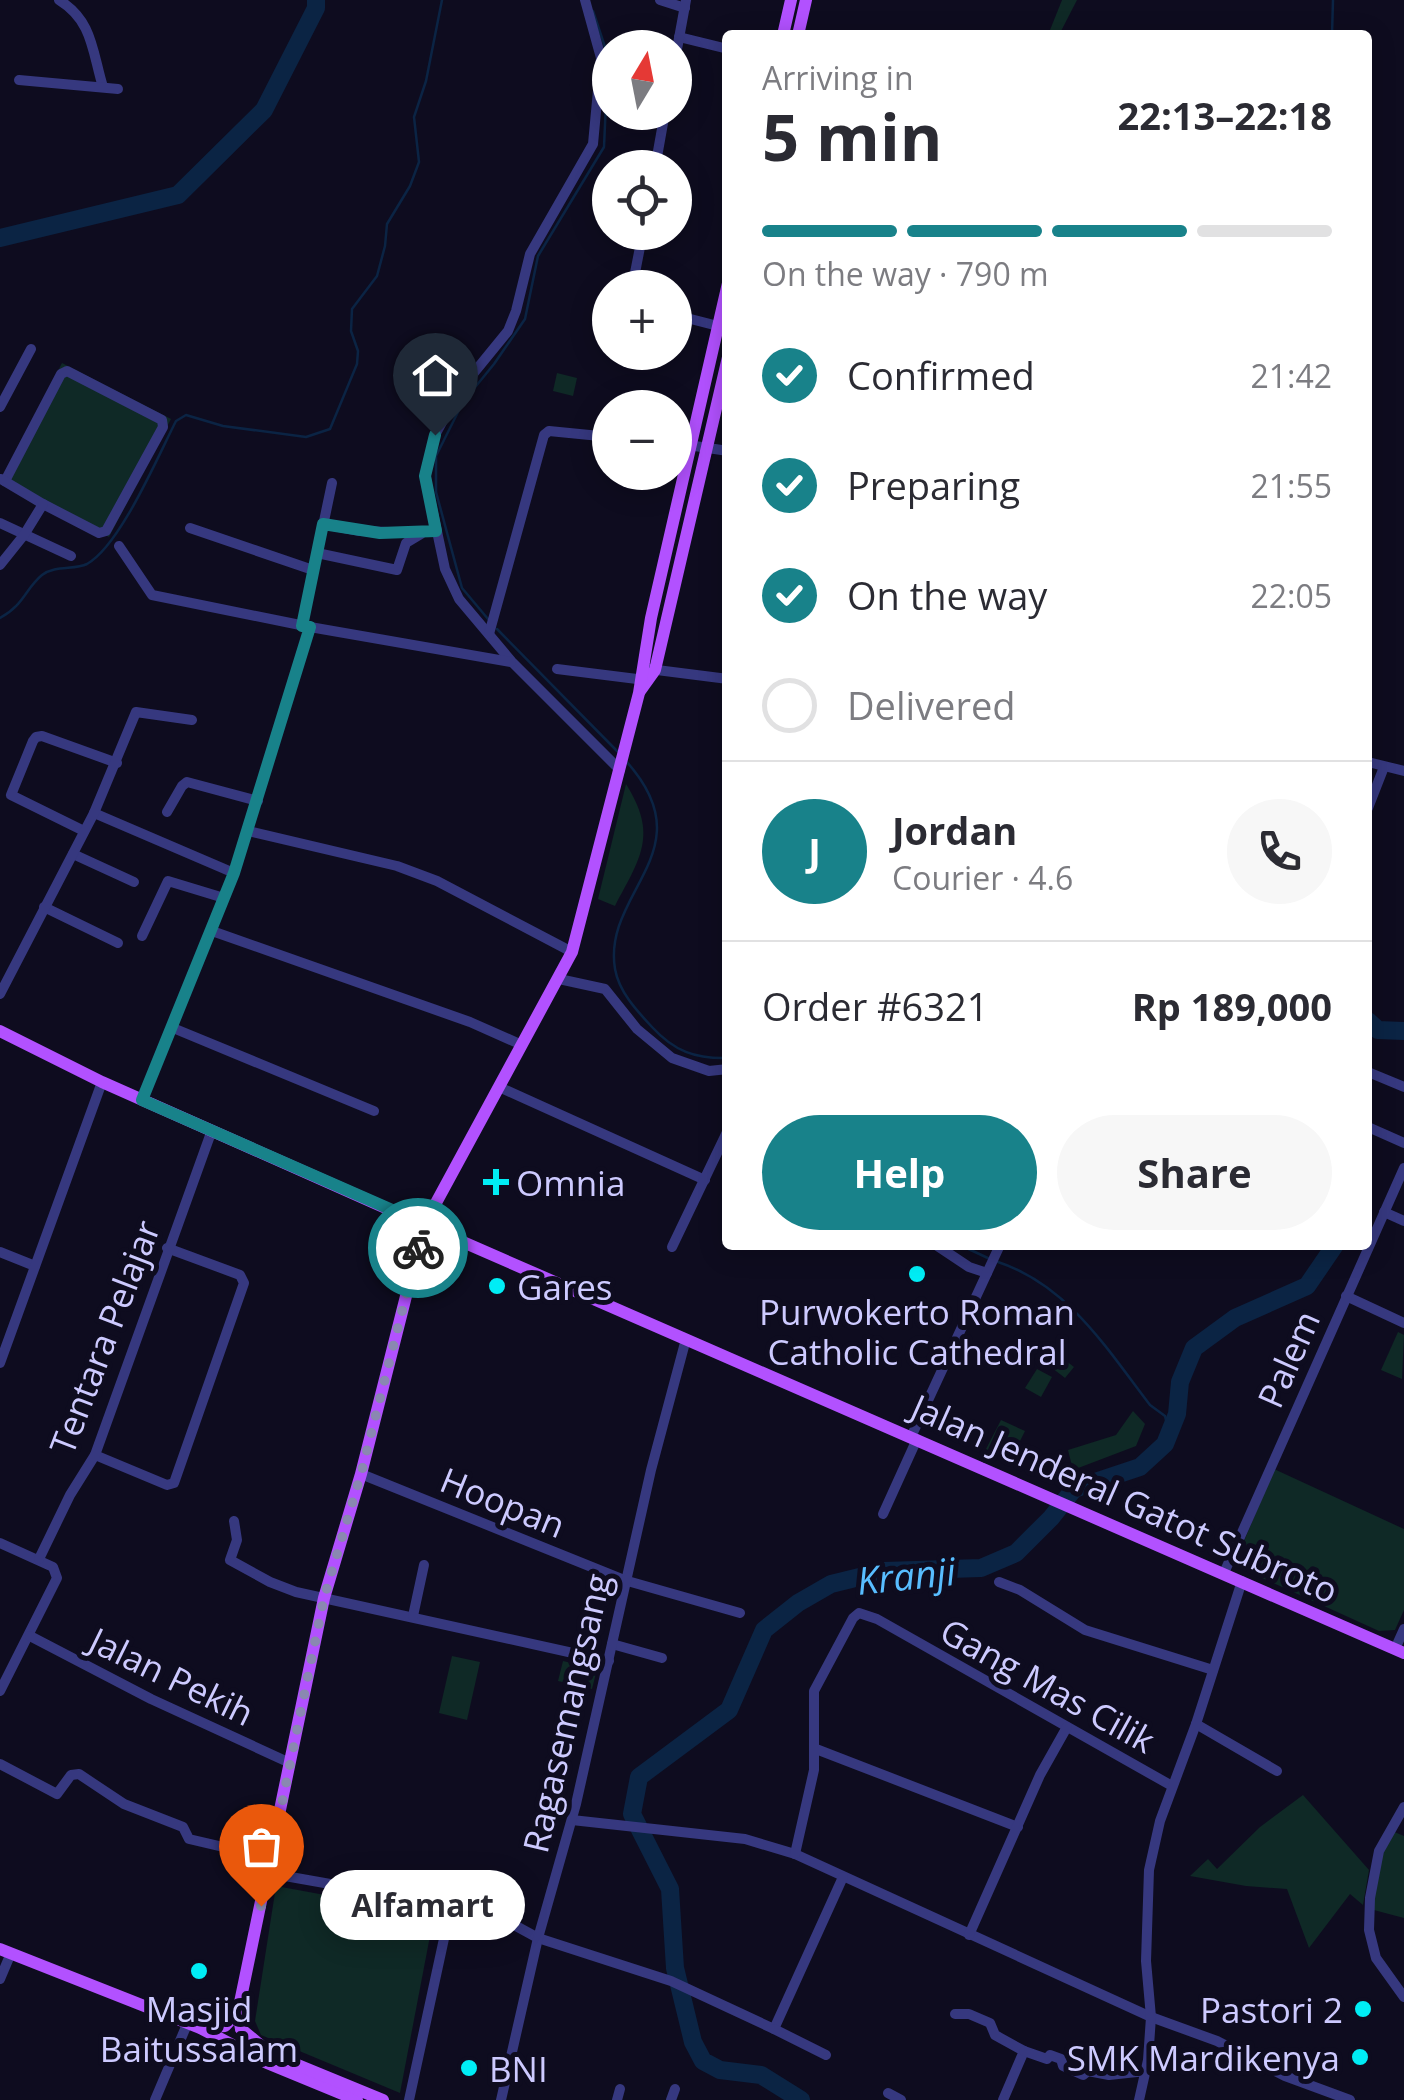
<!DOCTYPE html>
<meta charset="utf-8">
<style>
:root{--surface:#fff;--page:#f7f7f7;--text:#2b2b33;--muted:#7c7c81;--line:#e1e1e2;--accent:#18828a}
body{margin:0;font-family:"Open Sans",sans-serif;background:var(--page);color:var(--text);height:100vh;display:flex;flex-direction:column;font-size:38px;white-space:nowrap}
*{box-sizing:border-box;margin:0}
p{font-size:32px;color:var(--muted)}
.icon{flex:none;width:55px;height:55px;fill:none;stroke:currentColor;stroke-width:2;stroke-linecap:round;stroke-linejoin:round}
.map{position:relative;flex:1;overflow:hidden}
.sheet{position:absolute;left:722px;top:30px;width:650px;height:1220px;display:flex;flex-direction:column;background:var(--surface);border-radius:10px;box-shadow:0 5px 25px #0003}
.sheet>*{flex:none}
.needle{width:65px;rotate:10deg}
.fabs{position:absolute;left:592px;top:30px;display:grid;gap:20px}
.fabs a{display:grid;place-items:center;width:100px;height:100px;border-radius:50%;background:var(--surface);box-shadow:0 5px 25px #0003;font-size:50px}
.pin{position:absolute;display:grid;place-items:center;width:85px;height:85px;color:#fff;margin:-102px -42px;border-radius:50% 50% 50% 0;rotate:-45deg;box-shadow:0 0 10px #0007}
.pin .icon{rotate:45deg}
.courier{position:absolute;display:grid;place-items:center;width:100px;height:100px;margin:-50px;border:8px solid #18828a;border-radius:50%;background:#fff;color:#222;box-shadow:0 2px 12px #0007}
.bubble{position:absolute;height:70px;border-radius:35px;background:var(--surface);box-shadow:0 5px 25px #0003;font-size:32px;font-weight:700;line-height:70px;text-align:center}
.summary em{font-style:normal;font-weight:700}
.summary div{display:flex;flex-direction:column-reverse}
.summary{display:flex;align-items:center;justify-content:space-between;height:170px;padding:0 40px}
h1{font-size:65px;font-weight:700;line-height:75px}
.bar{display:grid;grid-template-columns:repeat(4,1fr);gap:15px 10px;align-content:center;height:120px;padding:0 40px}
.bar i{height:12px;border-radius:8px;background:var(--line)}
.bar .current{background:var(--accent)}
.bar p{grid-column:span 4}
.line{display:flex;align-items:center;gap:25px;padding:0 40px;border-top:2px solid var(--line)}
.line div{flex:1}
.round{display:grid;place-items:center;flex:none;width:105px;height:105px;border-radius:52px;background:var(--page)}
ol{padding:0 40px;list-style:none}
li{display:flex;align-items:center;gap:30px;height:110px}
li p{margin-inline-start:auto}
li .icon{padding:10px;border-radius:50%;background:var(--accent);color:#fff;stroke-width:4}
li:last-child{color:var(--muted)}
li i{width:55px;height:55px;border:5px solid var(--line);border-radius:50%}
.primary-button{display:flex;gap:20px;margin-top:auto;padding:20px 40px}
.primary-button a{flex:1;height:115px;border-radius:60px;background:var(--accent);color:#fff;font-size:40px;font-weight:700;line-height:115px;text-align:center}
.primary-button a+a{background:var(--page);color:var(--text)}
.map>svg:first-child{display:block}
.green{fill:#0f2926}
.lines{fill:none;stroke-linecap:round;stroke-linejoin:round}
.stream{stroke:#0b2444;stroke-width:2.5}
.river{stroke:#0b2444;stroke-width:18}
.minor{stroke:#36387f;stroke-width:10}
.major{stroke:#b251ff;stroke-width:12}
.done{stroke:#8a88b1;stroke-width:10;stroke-dasharray:0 18}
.route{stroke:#18828a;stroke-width:12}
.poi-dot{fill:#00edf5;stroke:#0e0c1f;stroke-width:4}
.labels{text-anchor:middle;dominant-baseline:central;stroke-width:10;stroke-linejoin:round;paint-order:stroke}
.poi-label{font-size:35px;fill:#cdcaff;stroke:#0e0c1f;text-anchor:start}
.street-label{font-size:35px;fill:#cdcaff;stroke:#0e0c1f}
.water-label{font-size:38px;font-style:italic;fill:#58bdff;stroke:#0e0c1f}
</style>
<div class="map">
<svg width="1404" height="2100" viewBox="0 0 1404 2100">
<rect width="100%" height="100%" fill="#0e0c1f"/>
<g class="green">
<polygon points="1062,0 1077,0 1059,35 1048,35"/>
<polygon points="62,363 171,419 109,537 2,479"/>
<polygon points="557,373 577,378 573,396 553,391"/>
<path d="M626,784C658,835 641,857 615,906L598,899Z"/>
<polygon points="1398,1332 1404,1335 1402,1379 1381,1370"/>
<polygon points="1052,1350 1074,1367 1065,1378 1043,1361"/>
<polygon points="1037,1369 1052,1377 1041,1397 1025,1388"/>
<polygon points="1133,1411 1145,1424 1136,1446 1073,1470 1068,1450 1116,1435"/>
<polygon points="1001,1420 1025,1431 1010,1461 986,1449"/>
<polygon points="1274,1469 1404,1529 1404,1610 1395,1630 1379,1631 1240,1568 1235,1563"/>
<polygon points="452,1656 480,1662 467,1720 439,1713"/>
<polygon points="563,1661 597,1669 592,1689 558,1681"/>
<polygon points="556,1738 572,1741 565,1771 549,1768"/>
<polygon points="1303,1795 1369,1870 1363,1905 1350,1894 1309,1948 1287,1889 1246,1886 1190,1876 1208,1859 1217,1869 1260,1827"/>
<polygon points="1392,1831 1404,1836 1404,1918 1370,1909 1385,1836"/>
<polygon points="276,1886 434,1915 400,2093 261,2035 255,2021"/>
</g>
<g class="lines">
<g class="stream">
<polyline points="1332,35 1333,0"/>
<path d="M0,618C25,604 25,589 42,575C55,565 74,570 87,564C120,546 158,456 176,421L186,415L223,426L306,437L330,429L357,364L358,351L351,331L352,309L377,276L385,246L387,224L410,186L419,162L414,117L426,81L442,0"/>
<polyline points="488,619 462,588 436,492 436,456 463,402 494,364 525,319 538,256 604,147 608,56 593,11"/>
<polyline points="497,629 617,751"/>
<path d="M626,761C707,851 602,891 615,969C619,992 637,1011 652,1027C674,1051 695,1059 728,1058"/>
<polyline points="960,1245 990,1259"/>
<path d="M998,1262C1068,1285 1107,1349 1150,1405L1165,1416L1169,1432"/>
</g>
<g class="river">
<polyline points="0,238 178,195 264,110 316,8 316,0"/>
<polyline points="1368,1021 1378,1030 1404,1031"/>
<polyline points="801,2100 761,2075 720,2070 703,2061 693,2042 675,1968 670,1889 632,1814 639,1777 729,1710 764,1630 798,1603 831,1584 884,1571 981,1568 1016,1553 1051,1518 1074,1489 1140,1467 1165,1444 1177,1414 1180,1382 1194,1348 1235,1318 1307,1286 1335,1245"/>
</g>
<g class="minor">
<path d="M59,0C93,21 92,51 103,87"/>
<polyline points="585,0 601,58 593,144 530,254 516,311 508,331 459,391 435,435 425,475 445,569 459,599 512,662 620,770"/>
<polyline points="660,0 685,8"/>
<polyline points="679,37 728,49"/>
<polyline points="675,60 686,0"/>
<polyline points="19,80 118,89"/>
<polyline points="655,168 665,112"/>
<polyline points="632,288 643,232"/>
<polyline points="675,315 718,326"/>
<polyline points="0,407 31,349"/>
<polyline points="675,443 728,451"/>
<polyline points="5,481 61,374 67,371 162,420 163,427 106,531 99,533 43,504"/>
<polyline points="0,523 71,556"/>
<polyline points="323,524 360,531 416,533"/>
<polyline points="190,528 313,570"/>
<polyline points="119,546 152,595 310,627"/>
<polyline points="317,553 397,570 406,543 421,534"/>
<polyline points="0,565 24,535 43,504 1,479"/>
<polyline points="302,626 332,483"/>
<polyline points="489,634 544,435 549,431 610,437"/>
<polyline points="557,669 645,680"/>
<polyline points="649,669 728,679"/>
<polyline points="1368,762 1404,771"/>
<polyline points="1368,808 1384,767"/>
<polyline points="167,812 182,786 187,782 258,801"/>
<polyline points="94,813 234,873"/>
<polyline points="84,831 11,795 33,741 36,737 42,736 117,763"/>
<polyline points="248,831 397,866 437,881 572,952"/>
<polyline points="73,854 134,882"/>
<polyline points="44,907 118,943"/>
<polyline points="212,931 470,1022 522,1045"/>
<polyline points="142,936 168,881 224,898"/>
<polyline points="559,979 605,989 637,1029 672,1058 709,1071 728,1069"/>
<polyline points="0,994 94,813 136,712 192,720"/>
<polyline points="173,1028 374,1111"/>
<polyline points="1368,1072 1404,1087"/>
<polyline points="499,1087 705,1180"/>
<polyline points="142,1100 234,873 310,627 511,662"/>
<polyline points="1368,1127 1404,1143"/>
<polyline points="1384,1212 1404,1221"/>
<polyline points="936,1245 969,1267 987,1273"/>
<polyline points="672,1247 728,1130"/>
<polyline points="0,1252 35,1266"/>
<polyline points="1346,1296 1404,1323"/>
<polyline points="0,1363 102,1082"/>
<polyline points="911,1437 1000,1245"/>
<polyline points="95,1455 167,1485 174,1483 244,1283 240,1275 167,1248"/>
<polyline points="361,1474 624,1580 740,1613"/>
<polyline points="883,1514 917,1439"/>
<polyline points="234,1521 237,1540 230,1560 270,1582 296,1592 609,1661"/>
<polyline points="0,1543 53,1567 57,1578 0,1691"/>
<polyline points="39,1559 70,1495 95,1455 212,1130"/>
<polyline points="1224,1573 1404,1168"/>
<polyline points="999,1582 1020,1590 1085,1630 1213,1670"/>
<polyline points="413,1616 424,1565"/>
<polyline points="30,1636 151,1699 290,1763"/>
<polyline points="612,1644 662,1658"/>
<polyline points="1395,1649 1404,1629"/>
<polyline points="1196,1724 1277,1771"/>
<polyline points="816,1749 1018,1827"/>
<polyline points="0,1764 57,1794 71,1775 79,1774 124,1804 183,1827 189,1839 271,1858"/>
<polyline points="1404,1807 1379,1851 1370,1898 1369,1930 1376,1958 1404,1997"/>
<polyline points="572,1820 745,1839 795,1854 1151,2017 1217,2041 1285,2076 1350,2100"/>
<polyline points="795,1854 814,1770 814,1691 853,1618 859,1613 877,1619 1172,1786"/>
<polyline points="268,1873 364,1890 516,1926 538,1938 671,1981 774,2029 843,1877"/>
<polyline points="969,1935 1040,1775 1067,1727"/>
<polyline points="0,1979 11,1953"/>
<polyline points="955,2014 969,2014 990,2023 995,2035 1024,2051 1003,2100"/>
<polyline points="774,2029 826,2055"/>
<polyline points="1024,2051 1047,2059 1050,2055 1061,2059 1063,2066 1083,2075 1088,2071 1109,2075 1146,2071"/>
<polyline points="888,2093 901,2100"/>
<polyline points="155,2100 188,2022"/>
<polyline points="409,2100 450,1911"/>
<polyline points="501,2100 538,1938 576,1804 651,1470 686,1339"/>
<polyline points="617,2100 620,2089"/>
<polyline points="671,2100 675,2089"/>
<polyline points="1139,2100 1148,2060 1151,2017 1146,1961 1149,1870 1160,1821 1196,1724 1242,1581"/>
</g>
<g class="major">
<polyline points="783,35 791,0"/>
<polyline points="798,35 806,0"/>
<polyline points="640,691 655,670 728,357"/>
<polyline points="0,1031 102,1082 424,1225 1404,1653"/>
<polyline points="0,1949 200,2028 225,2026 238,2012"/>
<polyline points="202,2029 267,2063 357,2100"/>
<polyline points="241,2029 238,2012 324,1598 361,1474 424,1225 572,952 639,693 651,618 728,283"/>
<polyline points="241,2029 271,2054 383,2100"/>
</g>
</g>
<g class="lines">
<polyline class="done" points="261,1906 324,1598 361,1474 418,1248"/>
<polyline class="route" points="418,1248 424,1224 142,1100 234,873 310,627 302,626 323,524 380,533 436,531 425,476 435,435"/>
</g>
<g class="poi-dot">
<path d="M491 1167h10v10h10v10h-10v10h-10v-10h-10v-10h10z"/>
<circle cx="917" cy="1274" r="10"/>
<circle cx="497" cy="1286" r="10"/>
<circle cx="199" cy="1971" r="10"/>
<circle cx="1363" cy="2009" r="10"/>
<circle cx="1360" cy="2057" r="10"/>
<circle cx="469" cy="2068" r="10"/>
</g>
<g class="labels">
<g class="poi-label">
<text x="516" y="1182">Omnia</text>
<text x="517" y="1286">Gares</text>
<text x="917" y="1311" text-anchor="middle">Purwokerto Roman<tspan x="917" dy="40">Catholic Cathedral</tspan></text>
<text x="199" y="2008" text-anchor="middle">Masjid<tspan x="199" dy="40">Baitussalam</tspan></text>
<text x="1343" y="2009" text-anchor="end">Pastori 2</text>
<text x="1340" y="2057" text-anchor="end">SMK Mardikenya</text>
<text x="489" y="2068">BNI</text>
</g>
<g class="street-label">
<text transform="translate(104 1337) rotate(-69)">Tentara Pelajar</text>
<text transform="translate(1288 1359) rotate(-66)">Palem</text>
<text transform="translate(1125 1498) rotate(24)">Jalan Jenderal Gatot Subroto</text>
<text transform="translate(503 1502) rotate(22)">Hoopan</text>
<text transform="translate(172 1676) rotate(26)">Jalan Pekih</text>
<text transform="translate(1048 1685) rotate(29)">Gang Mas Cilik</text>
<text transform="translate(566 1713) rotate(-77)">Ragasemangsang</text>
</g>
<g class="water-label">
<text transform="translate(906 1575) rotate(-6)">Kranji</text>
</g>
</g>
</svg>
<div class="fabs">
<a><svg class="needle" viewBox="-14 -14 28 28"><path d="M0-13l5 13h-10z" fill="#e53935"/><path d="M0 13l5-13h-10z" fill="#7c7c81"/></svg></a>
<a><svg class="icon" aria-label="locate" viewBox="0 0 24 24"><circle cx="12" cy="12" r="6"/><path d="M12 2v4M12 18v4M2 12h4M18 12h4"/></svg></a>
<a>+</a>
<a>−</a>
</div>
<div class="pin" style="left:261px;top:1906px;background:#ea580c"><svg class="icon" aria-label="bag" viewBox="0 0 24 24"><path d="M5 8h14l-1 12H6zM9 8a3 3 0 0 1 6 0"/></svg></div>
<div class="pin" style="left:435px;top:435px;background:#1f2937"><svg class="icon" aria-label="home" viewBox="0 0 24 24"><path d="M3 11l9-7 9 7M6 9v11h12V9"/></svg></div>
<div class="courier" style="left:418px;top:1248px"><svg class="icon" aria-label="bike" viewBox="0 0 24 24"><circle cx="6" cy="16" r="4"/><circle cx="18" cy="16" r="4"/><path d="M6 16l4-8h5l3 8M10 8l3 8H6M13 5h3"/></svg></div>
<div class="bubble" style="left:320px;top:1870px;width:205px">Alfamart</div>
<section class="sheet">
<div class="summary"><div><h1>5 min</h1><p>Arriving in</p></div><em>22:13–22:18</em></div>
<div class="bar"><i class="current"></i><i class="current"></i><i class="current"></i><i></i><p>On the way · 790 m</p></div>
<ol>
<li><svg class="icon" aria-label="check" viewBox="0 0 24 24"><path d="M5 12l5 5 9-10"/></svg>Confirmed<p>21:42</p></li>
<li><svg class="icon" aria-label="check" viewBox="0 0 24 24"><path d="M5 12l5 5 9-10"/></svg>Preparing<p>21:55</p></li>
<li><svg class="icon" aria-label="check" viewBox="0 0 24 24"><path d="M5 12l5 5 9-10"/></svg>On the way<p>22:05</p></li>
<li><i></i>Delivered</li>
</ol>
<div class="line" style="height:180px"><b class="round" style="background:var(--accent);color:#fff">J</b><div><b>Jordan</b><p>Courier · 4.6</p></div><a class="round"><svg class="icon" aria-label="phone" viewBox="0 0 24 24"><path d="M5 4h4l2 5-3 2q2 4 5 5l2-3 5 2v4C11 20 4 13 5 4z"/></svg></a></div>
<div class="line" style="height:130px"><div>Order #6321</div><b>Rp 189,000</b></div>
<div class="primary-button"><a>Help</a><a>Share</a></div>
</section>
</div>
